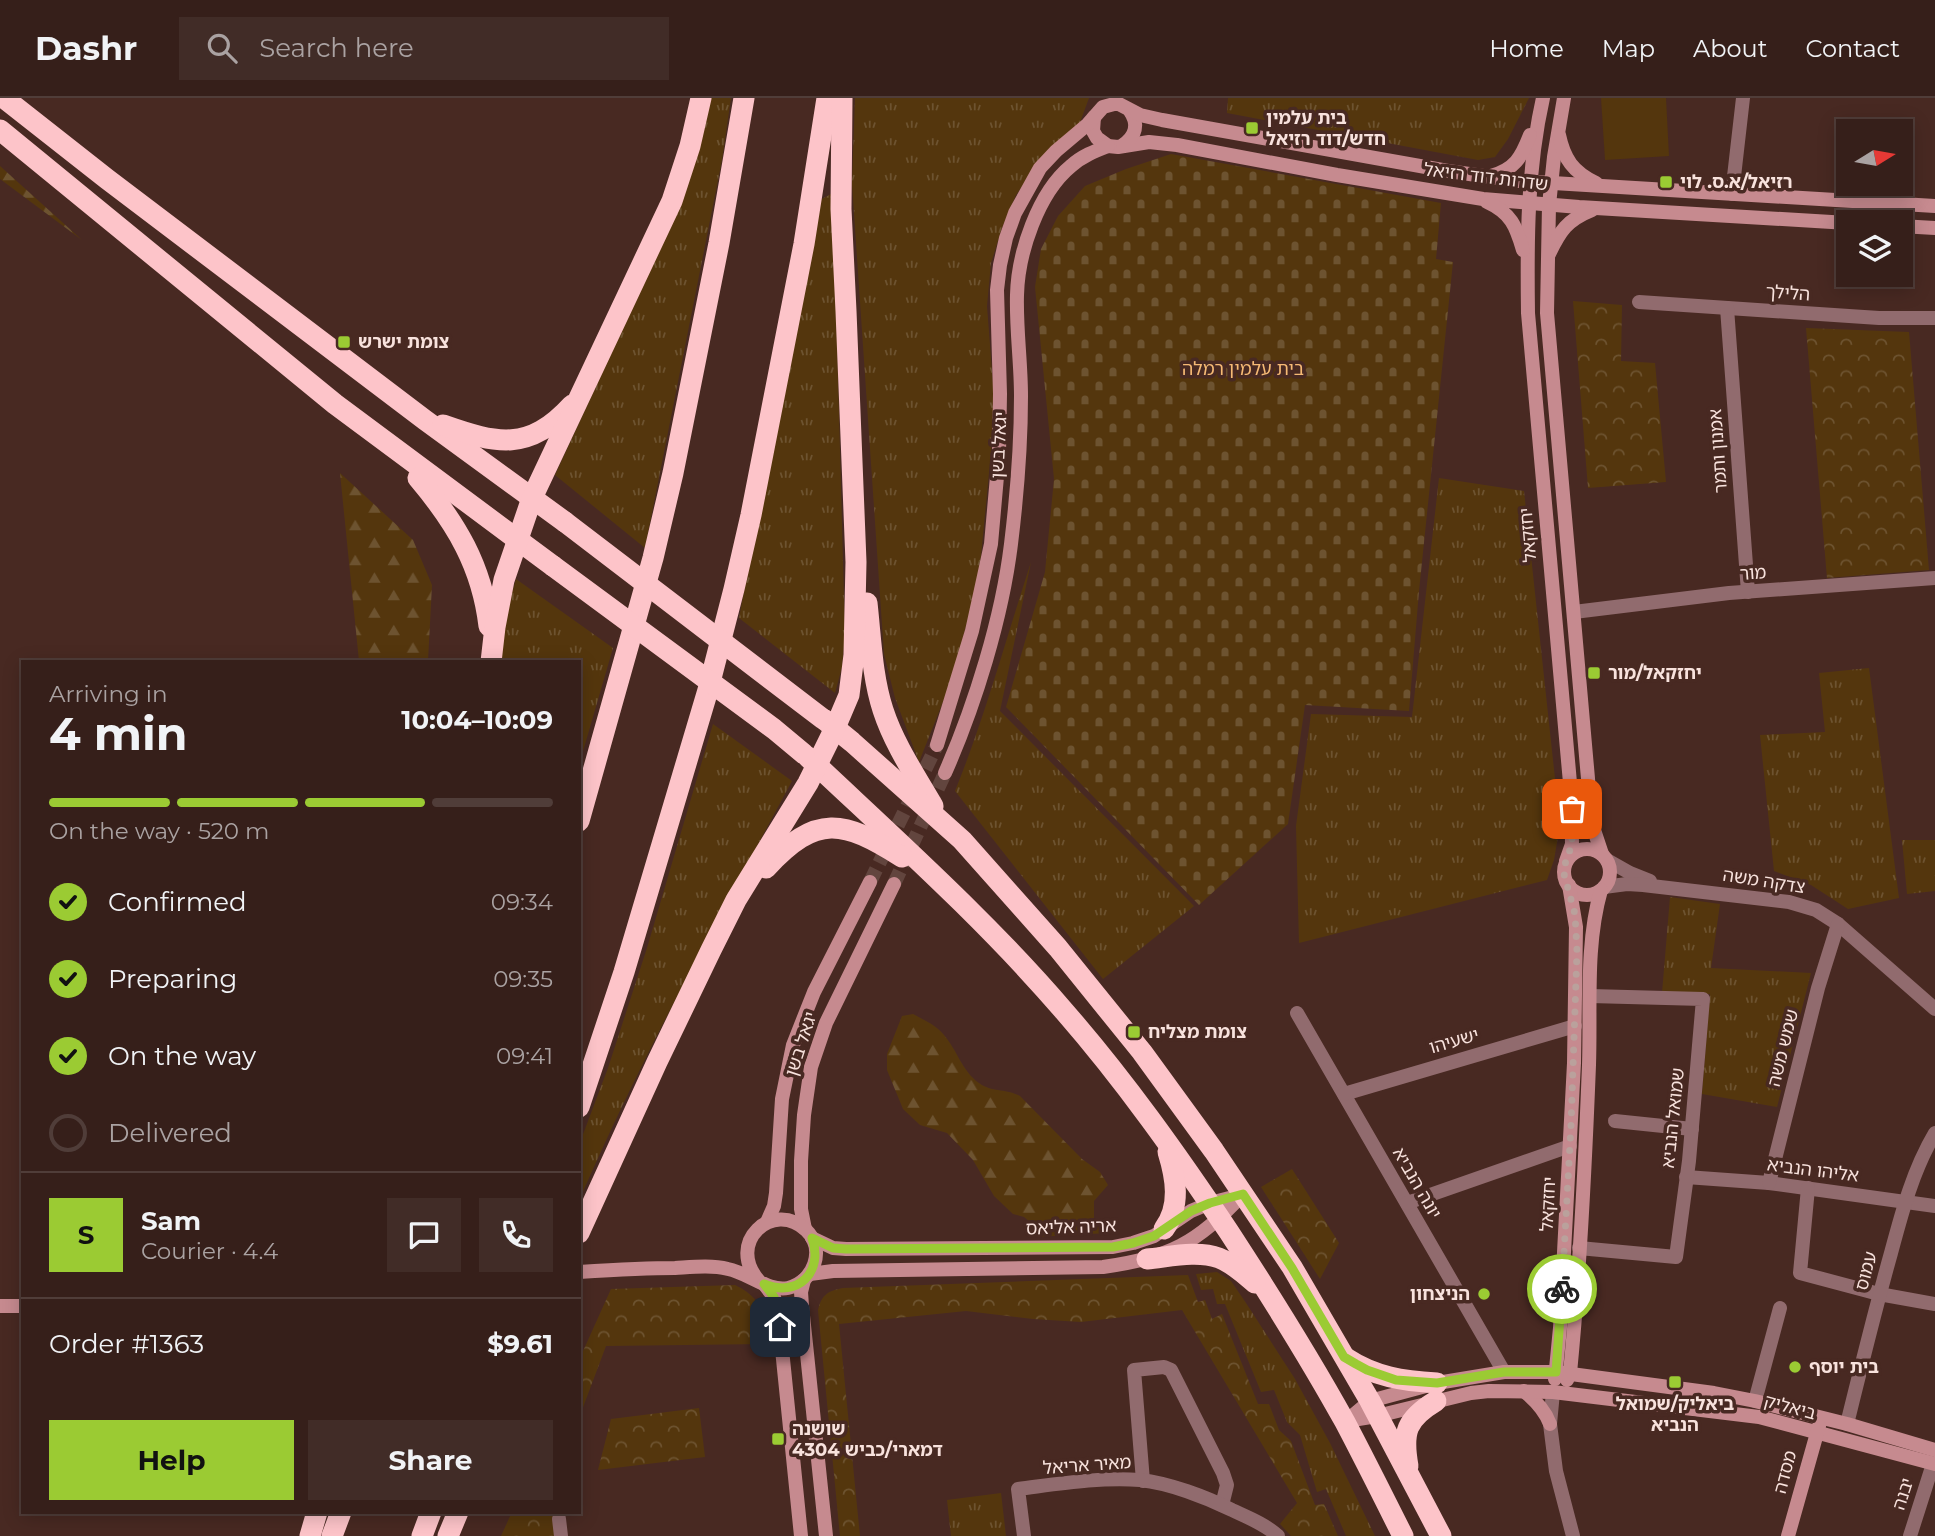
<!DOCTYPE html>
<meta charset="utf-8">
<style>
:root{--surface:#361f1a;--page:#412c27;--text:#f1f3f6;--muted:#aaa2a2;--line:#503d39;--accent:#9bcb33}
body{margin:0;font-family:Montserrat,"Noto Sans Hebrew",sans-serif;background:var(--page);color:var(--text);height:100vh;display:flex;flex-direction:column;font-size:26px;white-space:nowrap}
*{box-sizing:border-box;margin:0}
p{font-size:23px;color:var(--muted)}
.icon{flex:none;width:38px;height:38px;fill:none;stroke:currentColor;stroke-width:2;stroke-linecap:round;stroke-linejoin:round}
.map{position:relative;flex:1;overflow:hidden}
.sheet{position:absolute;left:21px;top:562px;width:560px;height:854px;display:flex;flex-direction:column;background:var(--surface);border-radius:0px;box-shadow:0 4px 18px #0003,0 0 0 2px var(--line)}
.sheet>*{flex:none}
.needle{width:46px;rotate:79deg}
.controls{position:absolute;left:1836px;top:21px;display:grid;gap:14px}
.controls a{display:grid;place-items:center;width:77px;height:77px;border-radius:0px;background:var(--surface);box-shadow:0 4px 18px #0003,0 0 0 2px var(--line);font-size:35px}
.pin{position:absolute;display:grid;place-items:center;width:60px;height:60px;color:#fff;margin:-30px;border-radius:14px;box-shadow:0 4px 10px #0006}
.courier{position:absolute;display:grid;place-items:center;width:70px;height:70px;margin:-35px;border:5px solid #9bcb33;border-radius:50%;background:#fff;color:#222;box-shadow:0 2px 9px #0007}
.overview em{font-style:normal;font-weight:700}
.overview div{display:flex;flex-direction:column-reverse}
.overview{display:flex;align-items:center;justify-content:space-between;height:119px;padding:0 28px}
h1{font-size:46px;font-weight:700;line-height:52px}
.bar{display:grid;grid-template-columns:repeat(4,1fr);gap:10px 7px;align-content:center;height:84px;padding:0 28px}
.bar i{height:9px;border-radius:5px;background:var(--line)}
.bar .on{background:var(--accent)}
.bar p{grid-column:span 4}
.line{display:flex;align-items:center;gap:18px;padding:0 28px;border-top:2px solid var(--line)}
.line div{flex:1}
.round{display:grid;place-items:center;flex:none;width:74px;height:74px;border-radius:0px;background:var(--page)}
ol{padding:0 28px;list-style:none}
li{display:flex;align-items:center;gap:21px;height:77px}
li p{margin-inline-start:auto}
li .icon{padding:7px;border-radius:50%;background:var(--accent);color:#111;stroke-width:4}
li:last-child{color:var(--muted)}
li i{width:38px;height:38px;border:4px solid var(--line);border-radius:50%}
.action{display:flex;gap:14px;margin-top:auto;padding:14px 28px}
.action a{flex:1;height:80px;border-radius:0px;background:var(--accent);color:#111;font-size:28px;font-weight:700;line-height:80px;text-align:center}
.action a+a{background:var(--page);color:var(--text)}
header{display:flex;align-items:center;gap:42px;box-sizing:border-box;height:98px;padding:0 35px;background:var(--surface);border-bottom:2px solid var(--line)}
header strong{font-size:33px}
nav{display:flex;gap:38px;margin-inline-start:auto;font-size:24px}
.search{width:490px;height:63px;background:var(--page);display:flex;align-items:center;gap:18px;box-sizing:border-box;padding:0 24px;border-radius:0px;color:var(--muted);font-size:26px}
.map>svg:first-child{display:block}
.grass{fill:url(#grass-tufts)}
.forest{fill:url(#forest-firs)}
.cemetery{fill:url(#cemetery-stones)}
.park{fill:url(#park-crowns)}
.pitch{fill:#54360d}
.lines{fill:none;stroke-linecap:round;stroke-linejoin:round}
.secondary-tunnel{stroke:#62453e;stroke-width:14;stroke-dasharray:14 7;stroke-linecap:butt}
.street{stroke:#916b6e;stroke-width:14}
.secondary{stroke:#c68a8f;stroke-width:14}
.highway{stroke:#fdc4c9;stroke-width:21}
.highway-bridge{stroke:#fdc4c9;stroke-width:21}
.done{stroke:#baa19c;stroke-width:7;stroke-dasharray:0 12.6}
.route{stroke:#9bcb33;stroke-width:9}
.poi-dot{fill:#9bcb33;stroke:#482922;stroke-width:2.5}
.labels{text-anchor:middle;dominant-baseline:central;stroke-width:7;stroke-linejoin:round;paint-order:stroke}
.poi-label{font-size:18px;font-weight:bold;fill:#f8e2dd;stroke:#482922;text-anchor:start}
.street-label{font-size:18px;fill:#f8e2dd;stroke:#482922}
.park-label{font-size:18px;fill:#f6ba75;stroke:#482922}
</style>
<header>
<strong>Dashr</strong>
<div class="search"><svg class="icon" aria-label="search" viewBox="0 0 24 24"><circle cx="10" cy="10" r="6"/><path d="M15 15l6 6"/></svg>Search here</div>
<nav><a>Home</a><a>Map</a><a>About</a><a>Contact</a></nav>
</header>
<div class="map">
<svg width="1935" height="1438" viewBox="0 0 1935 1438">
<defs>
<pattern id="grass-tufts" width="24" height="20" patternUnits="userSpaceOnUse" patternTransform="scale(1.75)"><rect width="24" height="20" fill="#54360d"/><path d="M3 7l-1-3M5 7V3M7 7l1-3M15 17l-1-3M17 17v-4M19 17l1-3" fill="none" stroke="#6d5330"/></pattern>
<pattern id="forest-firs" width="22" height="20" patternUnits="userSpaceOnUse" patternTransform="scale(1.75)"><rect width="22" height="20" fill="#54360d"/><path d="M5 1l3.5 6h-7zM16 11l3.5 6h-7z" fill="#6d5330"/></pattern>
<pattern id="cemetery-stones" width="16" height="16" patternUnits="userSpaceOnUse" patternTransform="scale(1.75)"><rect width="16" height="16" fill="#54360d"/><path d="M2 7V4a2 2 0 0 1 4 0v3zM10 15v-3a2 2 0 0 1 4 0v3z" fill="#6d5330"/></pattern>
<pattern id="park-crowns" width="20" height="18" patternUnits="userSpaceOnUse" patternTransform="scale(1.75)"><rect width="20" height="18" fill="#54360d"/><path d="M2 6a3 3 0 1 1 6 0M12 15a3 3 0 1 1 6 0" fill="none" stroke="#6d5330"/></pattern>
</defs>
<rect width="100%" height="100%" fill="#482922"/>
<g class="grass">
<polygon points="710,0 731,0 722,62 645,450 555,377 684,98"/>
<polygon points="855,0 1089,0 1079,27 1038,66 1016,97 1002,130 991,165 987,208 995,312 981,458 974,498 952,581 919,664 895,600 884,556 852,86"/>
<polygon points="1228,0 1529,0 1508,41 1495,59 1478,62 1227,15"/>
<polygon points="833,95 845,537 842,569 835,595 739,520 818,103"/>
<polygon points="1439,380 1524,393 1560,727 1554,762 1547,782 1299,845 1296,728 1311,616 1412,619"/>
<path d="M1031,464L1000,613L1194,808L1103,881L955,693C985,619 1006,541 1031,464Z"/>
<polygon points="516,481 613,550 579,667 579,564 501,564 507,511"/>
<polygon points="1869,570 1899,800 1848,811 1811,787 1774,773 1760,637 1825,634 1819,575"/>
<path d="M713,626L792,683C718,821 641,959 579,1103V1047L608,970L647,850Z"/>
<polygon points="1902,742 1935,742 1935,793 1907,796"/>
<polygon points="1670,799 1720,806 1711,870 1811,875 1777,1009 1702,996 1710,896 1662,895"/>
<polygon points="1217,1174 1231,1183 1246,1205 1295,1281 1330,1345 1375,1438 1346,1438 1326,1391 1317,1394 1300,1337 1287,1324 1274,1292 1261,1294 1225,1206 1217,1206 1213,1191 1201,1192 1196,1176"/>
<polygon points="1001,1395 1006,1438 951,1438 947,1402"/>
</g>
<g class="forest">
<polygon points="0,68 82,142 0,81"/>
<polygon points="340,375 413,442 432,487 428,563 359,563"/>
<path d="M913,916C924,922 936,927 944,937C957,952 962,973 979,985C993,995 1005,990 1020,998L1082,1061L1100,1074L1108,1087L1094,1103V1126L1108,1135L1034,1139L1041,1133L1024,1119L1013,1116L994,1098L973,1062L947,1035L920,1027L903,1011L887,972V956L902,918Z"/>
</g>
<polygon class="cemetery" points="1171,56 1441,105 1436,161 1453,164 1419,493 1409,613 1305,607 1288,726 1199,807 1006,609 1045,474 1054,381 1035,189 1041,151 1058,118 1085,88 1126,71"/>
<g class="park">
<polygon points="1573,203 1622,207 1621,263 1655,265 1666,384 1588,390"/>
<polygon points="1806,230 1909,234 1929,472 1827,480"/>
<polygon points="1292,1071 1339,1145 1320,1181 1261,1089"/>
<path d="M1188,1177L1198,1204L1205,1202L1212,1221L1222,1216L1258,1306H1269L1279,1332L1291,1343L1315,1407L1324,1406L1338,1438H1291L1280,1426L1297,1405L1182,1212L1081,1224L1033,1221L966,1213L839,1226L860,1438H840L818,1212C822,1196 828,1193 843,1190Z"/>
<path d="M735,1187C763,1200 765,1218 768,1246L606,1248L579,1320V1262L611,1191Z"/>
<polygon points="699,1310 705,1359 598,1372 611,1321"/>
<polygon points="512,1414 555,1414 556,1438 501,1438"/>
</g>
<polygon class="pitch" points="1601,0 1666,0 1669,58 1605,62"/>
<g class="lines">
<g class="secondary-tunnel">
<polyline points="870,784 937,647"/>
<polyline points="894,786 945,675"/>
</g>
<g class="street">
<polyline points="1732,96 1743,0"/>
<polyline points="1639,204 1879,220 1935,220"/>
<polyline points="1727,210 1748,494"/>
<polyline points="1574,514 1729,495 1935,480"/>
<polyline points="1607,762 1630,775 1650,783"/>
<polyline points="1604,789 1627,786 1643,787 1789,804 1816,812 1838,826 1935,911"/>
<polyline points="1297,915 1504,1274"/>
<polyline points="1344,996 1575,928"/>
<polyline points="1615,1023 1692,1031"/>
<polyline points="1686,1079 1769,1085 1935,1108"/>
<polyline points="1769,1085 1818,890 1838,826"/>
<polyline points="1808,1090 1800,1175 1879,1196 1935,1206"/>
<polyline points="1407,1105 1570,1048"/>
<polyline points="1579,1150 1676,1159 1689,1063 1703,901 1590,898"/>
<polyline points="1553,1294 1550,1326 1556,1373 1573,1438"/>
<polyline points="1755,1303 1780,1210"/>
<path d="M1847,1326C1861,1269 1875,1212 1891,1155C1902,1114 1913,1072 1935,1035"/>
<polyline points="1143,1383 1134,1272 1164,1269 1171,1272 1223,1375 1227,1387 1222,1407"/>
<polyline points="559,1421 561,1438"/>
<path d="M1024,1438L1018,1391C1058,1386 1099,1379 1140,1382C1169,1385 1206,1399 1232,1412C1247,1419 1265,1426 1278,1438"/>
<polyline points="1910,1438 1933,1366"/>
</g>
<g class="secondary">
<path d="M1543,0C1527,71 1527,143 1528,215L1571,696L1572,746L1566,763"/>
<polyline points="1564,0 1554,59 1549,107 1547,215 1592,726 1602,756"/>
<polyline points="1094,19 1093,33 1097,40 1108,48 1118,49 1149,44 1177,47 1337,77 1483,101 1579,109 1848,125"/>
<path d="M1559,37C1564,61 1573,74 1596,85"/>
<path d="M1123,47C1136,38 1139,26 1130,13"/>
<path d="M1491,78C1515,71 1521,60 1530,37"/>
<path d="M1487,104C1511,115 1516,128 1523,152"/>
<polyline points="1900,128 1935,130"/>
<path d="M1549,156C1560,133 1567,122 1592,112"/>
<polyline points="937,647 972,533 991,446 999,356 1000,296 997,192 1000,167 1006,140 1015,115 1040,70 1056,53 1088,26 1103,9 1114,6 1119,6 1140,17 1162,22 1448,73 1519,83 1935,108"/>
<path d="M945,675C975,607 1002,520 1011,446C1017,397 1021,347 1021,298C1021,264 1016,231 1017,197C1018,155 1038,95 1071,68C1082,58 1095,53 1108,48"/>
<circle cx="1587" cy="774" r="23"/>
<polyline points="767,1124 774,1108 776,1095 782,1001 793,947 814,894 870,784"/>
<polyline points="805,1131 801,1111 801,1063 804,1017 811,969 826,925 894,786"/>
<polyline points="812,1140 833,1150 846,1151 1113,1149 1133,1145 1154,1138 1191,1113 1210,1105 1241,1097"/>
<path d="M579,1174C611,1172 643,1170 675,1170C693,1169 711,1167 728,1171C748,1175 769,1194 788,1190C814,1184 826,1151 806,1132C773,1101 725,1145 759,1183"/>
<path d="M810,1176L833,1173L1103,1169C1169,1160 1198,1145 1243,1096"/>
<polyline points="804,1182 801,1194 802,1208 826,1438"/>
<polyline points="764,1186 774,1199 778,1212 801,1438"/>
<polyline points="0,1208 23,1208"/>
<polyline points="1555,1281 1560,1230 1574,965 1576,829 1569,787"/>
<path d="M1567,1282L1570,1275C1580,1173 1585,1070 1589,967C1591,909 1585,848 1601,792"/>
<path d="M1524,1293C1535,1302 1545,1312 1550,1326"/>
<polyline points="1346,1323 1377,1318 1471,1295 1489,1293 1553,1294 1759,1319 1935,1366"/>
<polyline points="1345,1324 1370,1303 1437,1285 1504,1274 1556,1274 1714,1295 1755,1303 1847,1326 1935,1352"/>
<polyline points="1788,1438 1819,1328"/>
</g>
<g class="highway">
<polyline points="4,0 107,81 425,322 565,424"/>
<polyline points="0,32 335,306 553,468"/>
<path d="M443,327C497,346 529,354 572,307"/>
<path d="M418,380C456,425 482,468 489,528"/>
<path d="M867,505C871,541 872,578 883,612C894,646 915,677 933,708"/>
<polyline points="491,564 495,529 504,482 532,400 672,103 690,48 701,0"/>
<polyline points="825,622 852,644 962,742 1058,850 1142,954 1214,1053 1292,1169 1370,1303 1441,1438"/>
<path d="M808,659C896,742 986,822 1064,913C1125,983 1178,1058 1229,1134C1270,1197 1309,1259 1345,1324C1365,1362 1384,1400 1403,1438"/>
<polyline points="579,723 653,460 673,375 719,145 744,0"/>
<path d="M766,770C817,715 843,722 902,759"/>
<polyline points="579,1009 624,874 708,592 734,491 751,417 804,146 827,0"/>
<path d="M1164,1131C1181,1108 1176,1080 1168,1054"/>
<polyline points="579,1135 657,964 711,852 736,802 808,685 835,630 849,597 854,557 856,464 846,213 841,111 842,0"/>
<path d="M1147,1161C1169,1159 1197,1152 1219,1160C1233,1165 1244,1176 1255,1185"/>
<path d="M1346,1260C1375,1279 1403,1283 1437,1285"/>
<path d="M1408,1368C1402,1334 1406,1321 1436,1303"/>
<polyline points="310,1438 317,1414"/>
<polyline points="332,1438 341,1414"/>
<polyline points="422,1438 431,1414"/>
<polyline points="448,1438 458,1414"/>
</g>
<g class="highway-bridge">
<polyline points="565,424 823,621"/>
<polyline points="553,468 774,631 804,656"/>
</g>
</g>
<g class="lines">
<polyline class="done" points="1562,1191 1571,1028 1577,853 1575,816 1564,776 1564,769 1572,746 1572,711"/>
<path class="route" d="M780,1229L774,1199L764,1186C798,1200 824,1174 812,1140L833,1150L846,1151L1113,1149L1133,1145L1154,1138L1191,1113L1210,1105L1243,1096L1292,1170L1344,1259L1356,1266L1367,1272L1396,1282L1437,1285L1504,1274H1556L1562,1191"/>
</g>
<g class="poi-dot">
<rect x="1245" y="23" width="14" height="14" rx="3.5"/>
<rect x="1659" y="77" width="14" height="14" rx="3.5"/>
<rect x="337" y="237" width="14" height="14" rx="3.5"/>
<rect x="1587" y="568" width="14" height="14" rx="3.5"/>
<rect x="1127" y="927" width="14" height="14" rx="3.5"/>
<circle cx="1484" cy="1196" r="7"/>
<circle cx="1795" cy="1269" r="7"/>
<rect x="1668" y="1277" width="14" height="14" rx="3.5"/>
<rect x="771" y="1334" width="14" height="14" rx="3.5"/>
</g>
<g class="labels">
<g class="poi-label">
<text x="1266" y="20">בית עלמין<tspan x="1266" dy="21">חדש/דוד רזיאל</tspan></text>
<text x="1680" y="84">רזיאל/א.ס. לוי</text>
<text x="358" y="244">צומת ישרש</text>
<text x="1608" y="575">יחזקאל/מור</text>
<text x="1148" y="934">צומת מצליח</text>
<text x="1470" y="1196" text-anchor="end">הניצחון</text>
<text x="1809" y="1269">בית יוסף</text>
<text x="1675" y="1306" text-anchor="middle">ביאליק/שמואל<tspan x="1675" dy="21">הנביא</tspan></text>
<text x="792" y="1331">שושנה<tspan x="792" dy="21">דמארי/כביש 4304</tspan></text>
</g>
<g class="street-label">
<text transform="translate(1486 79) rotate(7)">שדרות דוד רזיאל</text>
<text transform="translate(1788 195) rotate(4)">הלילך</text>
<text transform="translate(999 347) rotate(-87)">יגאל בשן</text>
<text transform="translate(1718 353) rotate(-94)">אמנון ותמר</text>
<text transform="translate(1528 437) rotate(-95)">יחזקאל</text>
<text transform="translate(1753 475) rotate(-4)">מור</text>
<text transform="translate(1764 783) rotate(9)">צדקה משה</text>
<text transform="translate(1454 943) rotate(-16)">ישעיהו</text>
<text transform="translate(801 946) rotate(-72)">יגאל בשן</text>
<text transform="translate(1783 950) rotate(-76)">שמש משה</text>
<text transform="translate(1673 1020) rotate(-84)">שמואל הנביא</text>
<text transform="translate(1813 1072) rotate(7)">אליהו הנביא</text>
<text transform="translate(1417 1085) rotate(60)">יונה הנביא</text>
<text transform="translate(1548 1106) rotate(-87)">יחזקאל</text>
<text transform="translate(1071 1129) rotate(-2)">אריה אליאס</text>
<text transform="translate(1866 1173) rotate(-75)">עמוס</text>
<text transform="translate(1790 1309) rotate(15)">ביאליק</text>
<text transform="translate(1087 1367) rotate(-4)">מאיר אריאל</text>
<text transform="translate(1785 1374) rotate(-75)">מסדה</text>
<text transform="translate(1903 1396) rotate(-72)">יבנה</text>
</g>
<g class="park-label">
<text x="1243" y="271">בית עלמין רמלה</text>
</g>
</g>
</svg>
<div class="controls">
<a><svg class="needle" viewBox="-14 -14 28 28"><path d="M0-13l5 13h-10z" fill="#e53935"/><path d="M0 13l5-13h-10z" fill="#aaa2a2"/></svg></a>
<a><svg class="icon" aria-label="layers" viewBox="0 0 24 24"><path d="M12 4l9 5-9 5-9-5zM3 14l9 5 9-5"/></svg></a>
</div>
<div class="pin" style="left:1572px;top:711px;background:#ea580c"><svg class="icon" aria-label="bag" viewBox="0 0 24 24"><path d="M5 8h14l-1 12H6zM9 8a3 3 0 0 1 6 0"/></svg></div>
<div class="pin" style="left:780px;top:1229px;background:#1f2937"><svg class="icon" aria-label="home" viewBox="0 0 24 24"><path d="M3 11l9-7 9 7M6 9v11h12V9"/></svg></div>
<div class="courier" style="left:1562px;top:1191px"><svg class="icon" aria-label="bike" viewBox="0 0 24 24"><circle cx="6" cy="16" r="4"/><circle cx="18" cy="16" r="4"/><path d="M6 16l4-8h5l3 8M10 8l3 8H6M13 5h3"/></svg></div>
<section class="sheet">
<div class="overview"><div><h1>4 min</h1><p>Arriving in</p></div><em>10:04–10:09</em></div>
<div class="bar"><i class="on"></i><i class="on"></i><i class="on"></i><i></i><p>On the way · 520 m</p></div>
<ol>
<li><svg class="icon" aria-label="check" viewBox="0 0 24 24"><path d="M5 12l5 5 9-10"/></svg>Confirmed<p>09:34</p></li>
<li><svg class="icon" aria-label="check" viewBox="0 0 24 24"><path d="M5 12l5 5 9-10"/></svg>Preparing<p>09:35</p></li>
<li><svg class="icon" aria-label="check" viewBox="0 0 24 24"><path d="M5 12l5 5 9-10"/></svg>On the way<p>09:41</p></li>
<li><i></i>Delivered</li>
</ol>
<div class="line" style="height:126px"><b class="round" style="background:var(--accent);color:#111">S</b><div><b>Sam</b><p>Courier · 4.4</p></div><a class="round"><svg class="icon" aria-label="chat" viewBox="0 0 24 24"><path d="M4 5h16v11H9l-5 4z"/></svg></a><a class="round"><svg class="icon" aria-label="phone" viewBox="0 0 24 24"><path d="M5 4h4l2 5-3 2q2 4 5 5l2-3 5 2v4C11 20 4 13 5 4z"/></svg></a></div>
<div class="line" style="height:91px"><div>Order #1363</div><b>$9.61</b></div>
<div class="action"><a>Help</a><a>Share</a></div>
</section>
</div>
